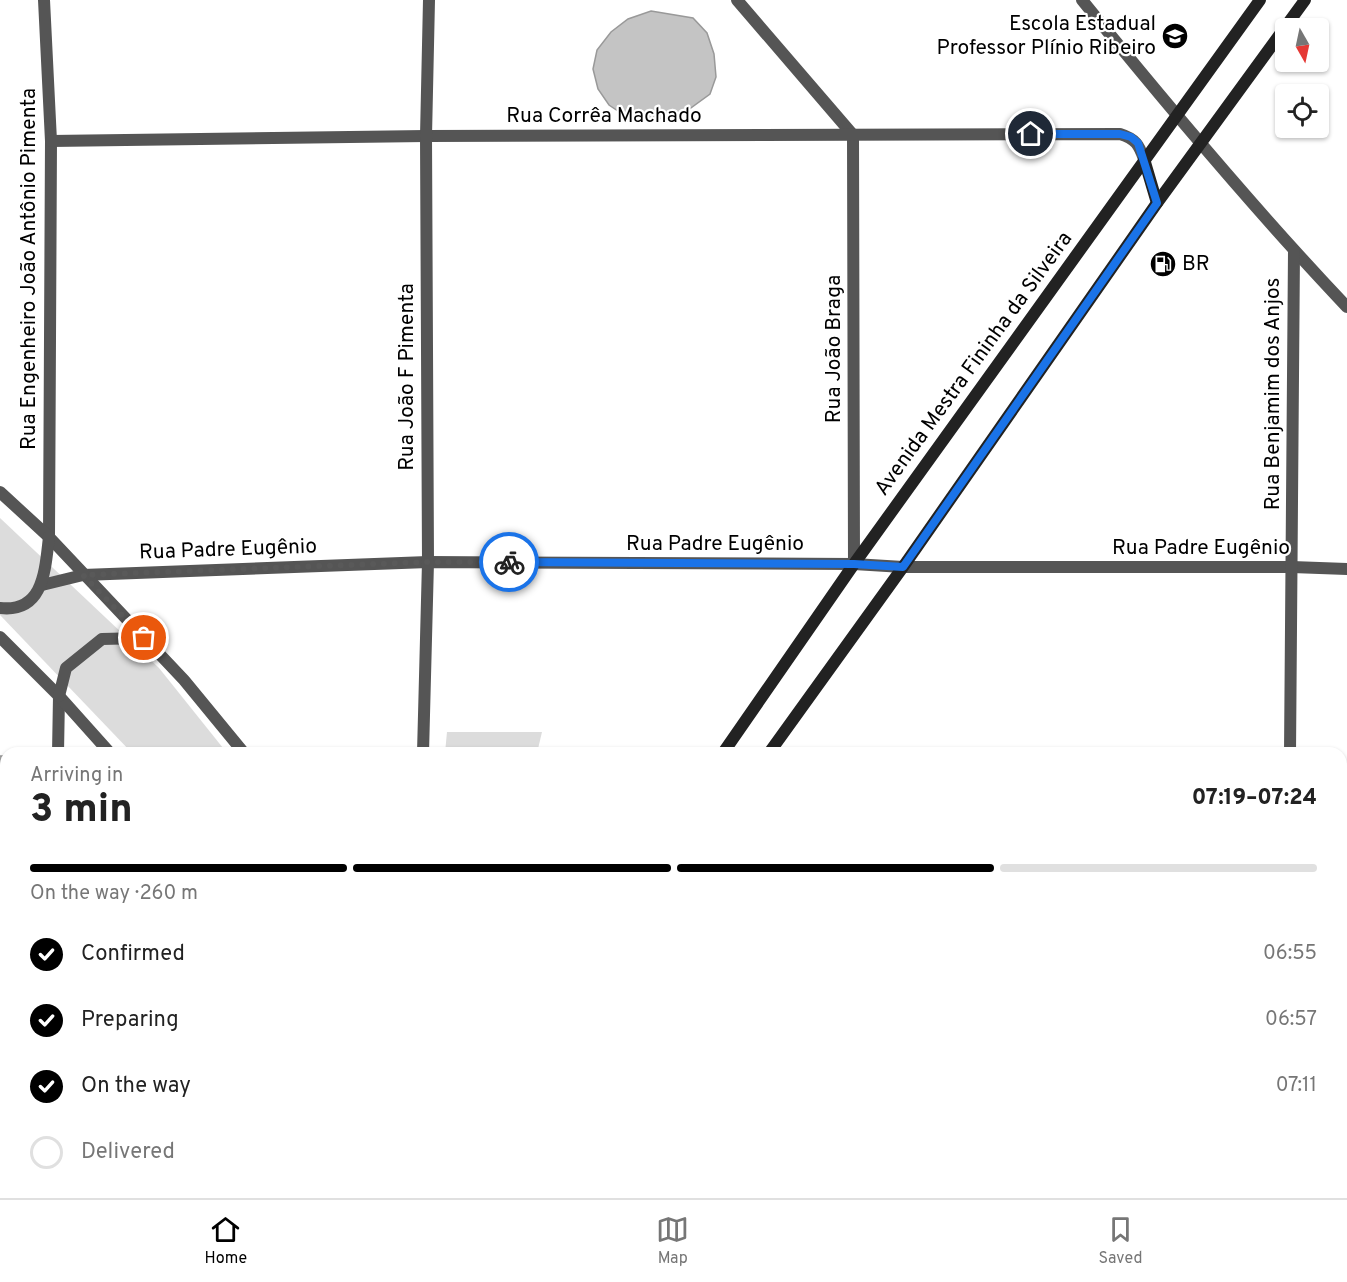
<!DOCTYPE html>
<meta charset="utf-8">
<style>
:root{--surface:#fff;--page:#f6f6f6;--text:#222;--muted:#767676;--line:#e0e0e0;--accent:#000}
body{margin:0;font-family:Overpass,sans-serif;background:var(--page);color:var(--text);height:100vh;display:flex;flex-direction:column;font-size:22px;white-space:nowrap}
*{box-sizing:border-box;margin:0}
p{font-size:20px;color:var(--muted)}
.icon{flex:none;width:33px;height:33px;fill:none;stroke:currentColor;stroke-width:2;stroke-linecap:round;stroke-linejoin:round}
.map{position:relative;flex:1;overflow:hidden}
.sheet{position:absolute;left:0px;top:747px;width:1347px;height:452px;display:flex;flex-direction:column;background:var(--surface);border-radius:18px 18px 0 0;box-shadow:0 2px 4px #0004}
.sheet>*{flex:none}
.needle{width:39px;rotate:171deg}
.fabs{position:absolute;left:1275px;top:18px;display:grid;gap:12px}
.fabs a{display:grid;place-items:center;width:54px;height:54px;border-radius:6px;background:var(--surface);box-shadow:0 2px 4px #0004;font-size:30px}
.pin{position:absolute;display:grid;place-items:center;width:51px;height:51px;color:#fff;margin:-26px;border:3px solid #fff;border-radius:50%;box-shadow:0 2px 6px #0007}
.courier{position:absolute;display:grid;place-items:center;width:60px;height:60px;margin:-30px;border:4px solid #1a73e8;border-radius:50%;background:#fff;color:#222;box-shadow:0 2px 8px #0007}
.head em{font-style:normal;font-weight:800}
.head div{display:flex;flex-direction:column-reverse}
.head{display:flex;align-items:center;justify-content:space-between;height:102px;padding:0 30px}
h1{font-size:39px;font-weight:800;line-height:45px}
.bar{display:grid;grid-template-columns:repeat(4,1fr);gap:9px 6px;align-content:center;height:72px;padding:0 30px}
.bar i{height:8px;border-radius:4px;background:var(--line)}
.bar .active{background:var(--accent)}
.bar p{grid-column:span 4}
ol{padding:0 30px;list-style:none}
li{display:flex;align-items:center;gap:18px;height:66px}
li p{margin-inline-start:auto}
li .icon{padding:6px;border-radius:50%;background:var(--accent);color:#fff;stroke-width:4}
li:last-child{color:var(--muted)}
li i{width:33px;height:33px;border:3px solid var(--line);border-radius:50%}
.menu{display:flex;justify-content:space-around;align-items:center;height:84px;border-top:2px solid var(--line);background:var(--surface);font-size:16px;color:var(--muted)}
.menu a{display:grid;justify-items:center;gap:3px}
.menu .active{color:var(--accent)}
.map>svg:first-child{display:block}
.green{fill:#dcdcdc}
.building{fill:#c4c4c4;stroke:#999;stroke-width:1.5}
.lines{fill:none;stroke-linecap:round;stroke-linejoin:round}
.minor{stroke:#555;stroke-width:12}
.tertiary{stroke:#555;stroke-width:12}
.secondary{stroke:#222;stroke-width:12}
.done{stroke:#595959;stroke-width:6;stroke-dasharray:0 10.8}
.route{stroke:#1a73e8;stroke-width:8}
.labels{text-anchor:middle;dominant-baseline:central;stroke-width:4.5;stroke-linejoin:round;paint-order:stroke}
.poi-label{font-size:21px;fill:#000;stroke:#fff;text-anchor:end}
.street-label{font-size:21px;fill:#000;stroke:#fff}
</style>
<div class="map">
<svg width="1347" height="1198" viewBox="0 0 1347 1198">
<rect width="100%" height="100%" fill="#fff"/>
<g class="green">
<polygon points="0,518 159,668 227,753 132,753 0,615"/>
<polygon points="447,732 542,732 537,753 445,753"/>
<polygon points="427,1193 473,1193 475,1198 430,1198"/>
<polygon points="509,1193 565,1193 565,1198 512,1198"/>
</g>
<g class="building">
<polygon points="651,11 693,18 707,33 714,54 716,77 710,94 677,118 647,119 624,115 609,105 598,89 593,69 597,50 611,32 628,19"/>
<polygon points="0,756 6,756 6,815 0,816"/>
</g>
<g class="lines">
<g class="minor">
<polyline points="44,0 51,141 49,537"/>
<polyline points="737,0 853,135 854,564"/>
<path d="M1082,0C1167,105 1254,209 1347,307"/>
<path d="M51,141L426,136L1120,134C1136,139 1139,145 1144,159"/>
<polyline points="83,575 428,562 854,564 903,567 1292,567 1347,569"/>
<polyline points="58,753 59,696"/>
<polyline points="423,753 428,562 426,136 429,0"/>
<polyline points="1290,753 1294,251"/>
<polyline points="0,926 6,926"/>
<polyline points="1341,1001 1347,1002"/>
<polyline points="0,1170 6,1170"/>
<polyline points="69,1198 69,1192"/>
<polyline points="1029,1198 1033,1192"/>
<polyline points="1281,1198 1281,1192"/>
</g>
<g class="tertiary">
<polyline points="0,492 49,537 184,680 244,753"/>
<polyline points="42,585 83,575"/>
<path d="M0,608C44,613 45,570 49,537"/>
<polyline points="0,637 59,696 110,753"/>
<polyline points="59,696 66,668 102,639 143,638"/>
<polyline points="502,1192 504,1198"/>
</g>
<g class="secondary">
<polyline points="1144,159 1157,203"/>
<polyline points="723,753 854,564 1260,0"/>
<polyline points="769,753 903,567 1157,203 1305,0"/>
<polyline points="401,1198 405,1192"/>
<polyline points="449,1198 453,1192"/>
<polyline points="591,1198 592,1192"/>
</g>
</g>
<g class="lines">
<polyline class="done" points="144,638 83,575 428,562 509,562"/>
<polyline class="route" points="509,562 854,564 903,567 1157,203 1138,143 1131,137 1120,134 1031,134"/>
</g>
<defs>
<symbol id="school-disc" viewBox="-11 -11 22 22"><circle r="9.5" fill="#000" stroke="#fff"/><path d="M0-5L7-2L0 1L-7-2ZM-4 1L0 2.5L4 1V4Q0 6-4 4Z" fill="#fff"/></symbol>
<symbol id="fuel-disc" viewBox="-11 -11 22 22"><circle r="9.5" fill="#000" stroke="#fff"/><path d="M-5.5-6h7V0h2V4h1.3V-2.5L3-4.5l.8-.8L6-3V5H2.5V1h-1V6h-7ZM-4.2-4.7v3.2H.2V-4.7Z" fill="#fff"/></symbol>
</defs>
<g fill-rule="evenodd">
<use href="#school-disc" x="1160" y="21" width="30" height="30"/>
<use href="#fuel-disc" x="1148" y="249" width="30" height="30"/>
</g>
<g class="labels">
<g class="poi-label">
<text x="1156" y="24">Escola Estadual<tspan x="1156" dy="24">Professor Plínio Ribeiro</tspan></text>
<text x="1182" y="264" text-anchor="start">BR</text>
</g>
<g class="street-label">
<text x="604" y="116">Rua Corrêa Machado</text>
<text transform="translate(29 269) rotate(-90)">Rua Engenheiro João Antônio Pimenta</text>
<text transform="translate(834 349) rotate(-90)">Rua João Braga</text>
<text transform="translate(974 364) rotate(-54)">Avenida Mestra Fininha da Silveira</text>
<text transform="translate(407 377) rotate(-90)">Rua João F Pimenta</text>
<text transform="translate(1273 394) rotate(-90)">Rua Benjamim dos Anjos</text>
<text x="715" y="544">Rua Padre Eugênio</text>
<text x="1201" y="548">Rua Padre Eugênio</text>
<text transform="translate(228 550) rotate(-2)">Rua Padre Eugênio</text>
</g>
</g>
</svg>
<div class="fabs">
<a><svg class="needle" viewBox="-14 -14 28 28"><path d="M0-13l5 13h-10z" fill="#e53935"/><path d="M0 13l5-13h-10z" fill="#767676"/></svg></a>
<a><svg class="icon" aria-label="locate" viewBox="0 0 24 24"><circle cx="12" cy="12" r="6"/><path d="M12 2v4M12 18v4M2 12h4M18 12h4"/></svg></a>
</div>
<div class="pin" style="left:144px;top:638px;background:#ea580c"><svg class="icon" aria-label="bag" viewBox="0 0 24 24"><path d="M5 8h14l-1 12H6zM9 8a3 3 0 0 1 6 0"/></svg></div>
<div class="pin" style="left:1031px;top:134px;background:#1f2937"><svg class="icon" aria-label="home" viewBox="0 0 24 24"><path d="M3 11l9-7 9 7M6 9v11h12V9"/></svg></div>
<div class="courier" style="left:509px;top:562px"><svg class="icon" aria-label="bike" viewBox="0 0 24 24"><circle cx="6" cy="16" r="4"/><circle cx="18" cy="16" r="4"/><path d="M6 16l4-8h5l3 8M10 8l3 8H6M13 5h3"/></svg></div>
<section class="sheet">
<div class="head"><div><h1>3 min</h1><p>Arriving in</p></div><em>07:19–07:24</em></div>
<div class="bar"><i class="active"></i><i class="active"></i><i class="active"></i><i></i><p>On the way · 260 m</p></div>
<ol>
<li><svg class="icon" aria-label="check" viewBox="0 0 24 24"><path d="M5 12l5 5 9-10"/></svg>Confirmed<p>06:55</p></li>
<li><svg class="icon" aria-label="check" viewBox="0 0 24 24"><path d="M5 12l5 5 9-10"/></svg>Preparing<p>06:57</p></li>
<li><svg class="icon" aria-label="check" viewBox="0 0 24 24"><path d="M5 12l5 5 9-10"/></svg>On the way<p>07:11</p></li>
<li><i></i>Delivered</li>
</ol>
</section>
</div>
<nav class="menu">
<a class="active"><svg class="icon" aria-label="home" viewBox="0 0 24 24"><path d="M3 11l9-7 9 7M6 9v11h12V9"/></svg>Home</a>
<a><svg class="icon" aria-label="map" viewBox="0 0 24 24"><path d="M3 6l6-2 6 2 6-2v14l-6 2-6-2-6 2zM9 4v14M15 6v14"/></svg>Map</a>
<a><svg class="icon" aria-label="saved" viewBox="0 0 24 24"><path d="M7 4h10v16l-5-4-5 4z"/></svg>Saved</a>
</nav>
